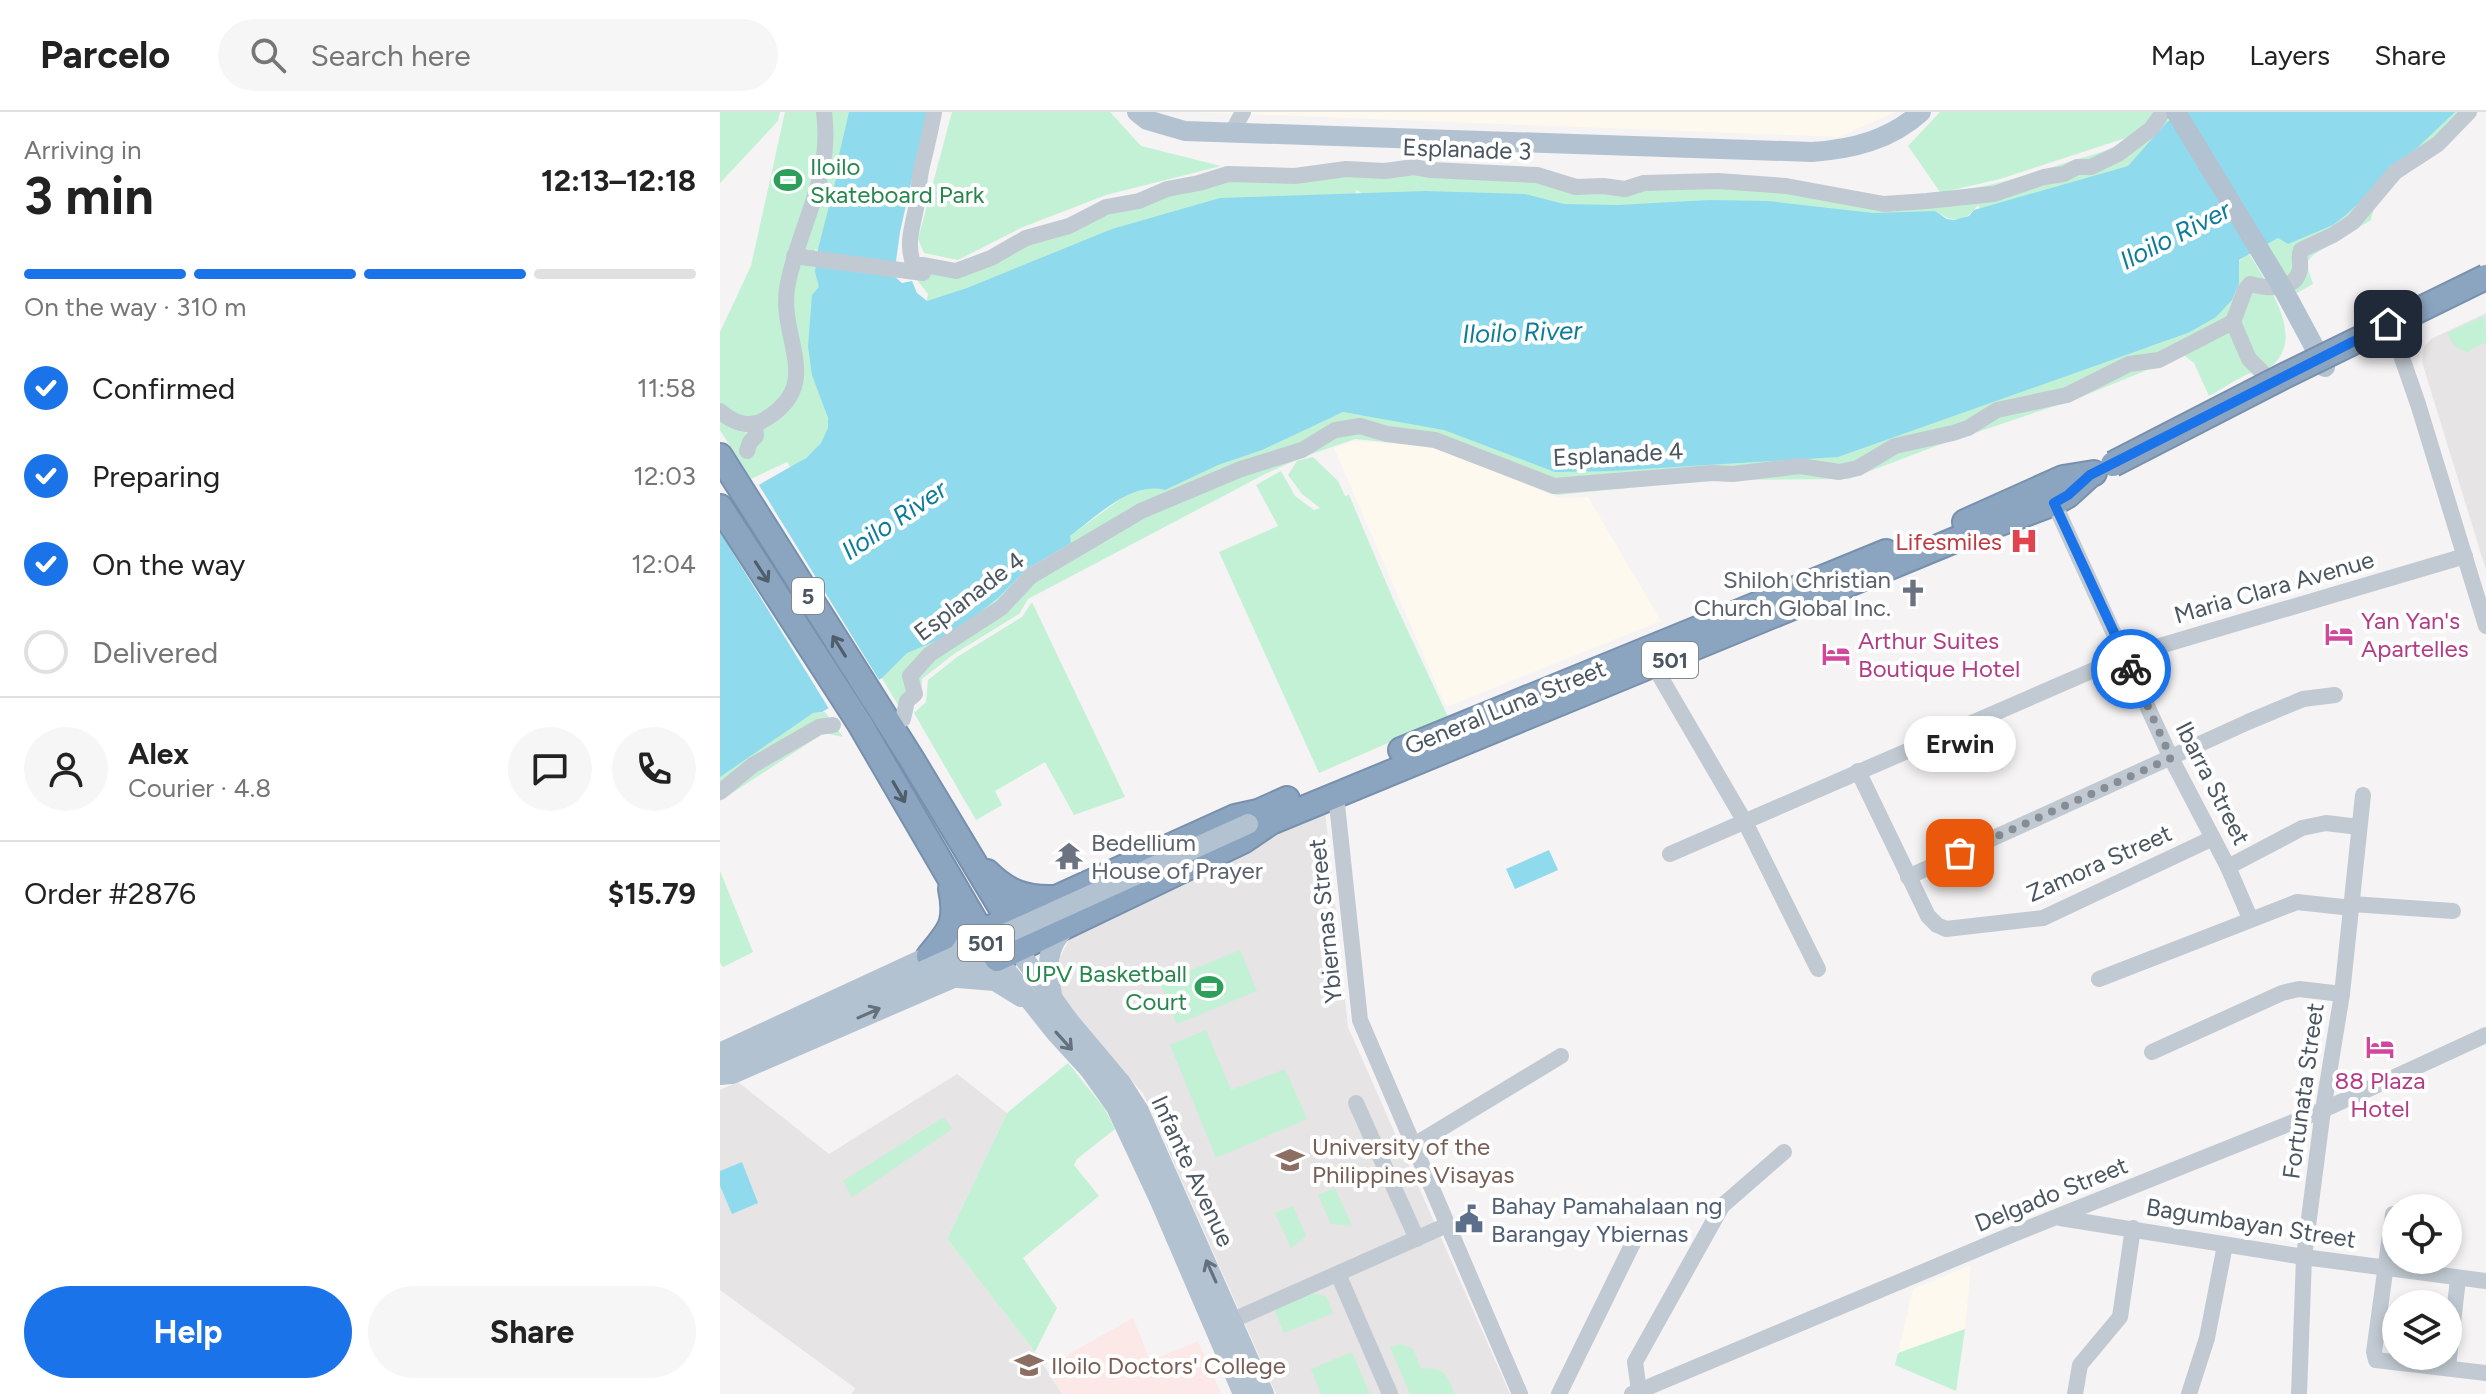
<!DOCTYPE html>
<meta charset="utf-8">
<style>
:root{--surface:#fff;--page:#f6f6f6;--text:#222;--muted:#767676;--line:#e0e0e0;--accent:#1a73e8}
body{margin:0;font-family:Figtree,sans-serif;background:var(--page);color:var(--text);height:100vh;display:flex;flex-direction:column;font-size:30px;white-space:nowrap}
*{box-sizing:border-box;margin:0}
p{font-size:26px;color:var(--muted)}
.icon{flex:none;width:44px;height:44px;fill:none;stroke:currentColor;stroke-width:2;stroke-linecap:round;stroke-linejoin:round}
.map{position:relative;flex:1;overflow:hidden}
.sheet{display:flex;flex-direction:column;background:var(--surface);width:720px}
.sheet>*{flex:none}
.fabs{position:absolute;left:1662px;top:1082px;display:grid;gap:16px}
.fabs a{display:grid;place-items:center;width:80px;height:80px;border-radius:50%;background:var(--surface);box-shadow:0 4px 12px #0003;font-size:40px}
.pin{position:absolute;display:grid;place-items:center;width:68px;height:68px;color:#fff;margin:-34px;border-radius:16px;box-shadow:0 4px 12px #0006}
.courier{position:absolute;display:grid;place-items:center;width:80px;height:80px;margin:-40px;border:6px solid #1a73e8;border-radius:50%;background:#fff;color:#222;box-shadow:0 2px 10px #0007}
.bubble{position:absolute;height:56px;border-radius:28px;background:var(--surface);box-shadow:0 4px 12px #0003;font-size:26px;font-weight:700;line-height:56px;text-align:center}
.overview em{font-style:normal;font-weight:700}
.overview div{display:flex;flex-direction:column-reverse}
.overview{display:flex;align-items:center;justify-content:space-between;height:136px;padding:0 24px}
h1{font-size:52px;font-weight:700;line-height:60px}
.bar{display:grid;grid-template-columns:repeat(4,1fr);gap:12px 8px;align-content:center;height:96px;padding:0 24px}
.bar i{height:10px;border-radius:6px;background:var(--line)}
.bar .current{background:var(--accent)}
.bar p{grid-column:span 4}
.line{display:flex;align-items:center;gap:20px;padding:0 24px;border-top:2px solid var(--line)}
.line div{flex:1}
.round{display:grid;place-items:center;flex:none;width:84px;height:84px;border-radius:42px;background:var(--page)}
ol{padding:0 24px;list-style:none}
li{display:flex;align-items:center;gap:24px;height:88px}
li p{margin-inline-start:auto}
li .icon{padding:8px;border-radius:50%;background:var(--accent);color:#fff;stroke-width:4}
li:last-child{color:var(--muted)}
li i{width:44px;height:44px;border:4px solid var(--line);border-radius:50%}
.primary-button{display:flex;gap:16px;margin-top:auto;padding:16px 24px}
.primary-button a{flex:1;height:92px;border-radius:48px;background:var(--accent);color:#fff;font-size:32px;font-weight:700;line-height:92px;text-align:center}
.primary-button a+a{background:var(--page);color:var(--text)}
header{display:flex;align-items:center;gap:48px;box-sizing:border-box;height:112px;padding:0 40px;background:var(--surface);border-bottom:2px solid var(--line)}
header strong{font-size:38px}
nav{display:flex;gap:44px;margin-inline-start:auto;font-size:28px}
.search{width:560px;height:72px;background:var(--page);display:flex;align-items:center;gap:20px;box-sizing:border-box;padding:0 28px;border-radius:44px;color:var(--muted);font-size:30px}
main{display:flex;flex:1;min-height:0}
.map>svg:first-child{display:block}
.commercial{fill:#fdf9ef}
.education{fill:#e6e4e5}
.medical{fill:#fce8e6}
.green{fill:#c3f1d5;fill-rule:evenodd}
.water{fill:#90daee}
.pier{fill:#f5f3f3}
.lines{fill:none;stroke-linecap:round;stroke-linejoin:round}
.highway-casing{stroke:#7690ad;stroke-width:28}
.minor{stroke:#c1cad2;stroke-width:16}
.major{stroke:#b3c2d1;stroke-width:20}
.highway{stroke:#8ba5c1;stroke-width:24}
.highway-bridge-casing{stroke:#7690ad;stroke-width:28;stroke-linecap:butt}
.major-bridge{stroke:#b3c2d1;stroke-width:20}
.highway-bridge{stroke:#8ba5c1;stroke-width:24}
.oneway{stroke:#505e6b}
.oneway2{stroke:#64717d}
.done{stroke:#868d94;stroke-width:8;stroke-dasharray:0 14.4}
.route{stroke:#1a73e8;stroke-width:10}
.labels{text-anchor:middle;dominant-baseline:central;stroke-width:8;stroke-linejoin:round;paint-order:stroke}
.shield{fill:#fff;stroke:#808990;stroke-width:2}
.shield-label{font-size:22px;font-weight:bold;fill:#4a5661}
.street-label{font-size:24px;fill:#4a5661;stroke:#fff}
.leisure-label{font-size:24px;fill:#27864d;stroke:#fff;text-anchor:start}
.health-label{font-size:24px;fill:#be3a42;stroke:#fff;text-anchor:end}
.worship-label{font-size:24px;fill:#5b616d;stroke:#fff;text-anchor:end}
.hotel-label{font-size:24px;fill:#b23c85;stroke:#fff;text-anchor:start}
.education-label{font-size:24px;fill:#785e54;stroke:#fff;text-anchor:start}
.service-label{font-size:24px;fill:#4e5e75;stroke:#fff;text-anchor:start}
.water-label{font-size:26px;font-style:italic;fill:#0c7c9b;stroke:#fff}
</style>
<header>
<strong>Parcelo</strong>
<div class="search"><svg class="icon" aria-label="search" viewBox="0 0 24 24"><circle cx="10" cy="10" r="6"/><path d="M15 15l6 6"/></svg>Search here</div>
<nav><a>Map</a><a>Layers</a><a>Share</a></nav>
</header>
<main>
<section class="sheet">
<div class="overview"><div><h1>3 min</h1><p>Arriving in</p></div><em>12:13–12:18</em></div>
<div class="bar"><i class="current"></i><i class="current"></i><i class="current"></i><i></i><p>On the way · 310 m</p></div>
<ol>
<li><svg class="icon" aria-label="check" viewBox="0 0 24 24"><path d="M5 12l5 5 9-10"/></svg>Confirmed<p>11:58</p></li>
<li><svg class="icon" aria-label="check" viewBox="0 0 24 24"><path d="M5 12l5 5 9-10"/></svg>Preparing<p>12:03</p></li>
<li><svg class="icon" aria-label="check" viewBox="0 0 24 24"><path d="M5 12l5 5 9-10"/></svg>On the way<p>12:04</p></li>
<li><i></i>Delivered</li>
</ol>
<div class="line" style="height:144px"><a class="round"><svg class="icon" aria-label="person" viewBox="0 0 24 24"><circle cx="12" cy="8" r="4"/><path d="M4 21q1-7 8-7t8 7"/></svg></a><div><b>Alex</b><p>Courier · 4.8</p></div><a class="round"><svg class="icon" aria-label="chat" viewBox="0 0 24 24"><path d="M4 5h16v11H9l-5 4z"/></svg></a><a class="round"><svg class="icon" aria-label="phone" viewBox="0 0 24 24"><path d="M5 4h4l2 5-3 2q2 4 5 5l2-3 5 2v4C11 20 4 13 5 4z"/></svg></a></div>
<div class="line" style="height:104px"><div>Order #2876</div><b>$15.79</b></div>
<div class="primary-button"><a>Help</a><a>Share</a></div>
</section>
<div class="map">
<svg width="1766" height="1282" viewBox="0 0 1766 1282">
<rect width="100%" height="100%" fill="#f5f3f3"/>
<g class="commercial">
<polygon points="469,0 1175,0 1119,25"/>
<polygon points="635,329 716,335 839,386 868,385 941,509 726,595 614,336"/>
<polygon points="1251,1153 1245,1217 1178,1241 1193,1177"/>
</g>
<g class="education">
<polygon points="1766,201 1766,458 1702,250 1704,235 1711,227"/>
<polygon points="605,699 628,915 790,1282 556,1282 423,981 388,944 339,884 340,845 355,817"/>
<polygon points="237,962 287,1001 227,1127 315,1240 342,1282 132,1282 135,1276 0,1178 0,978 18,970 109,1042"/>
</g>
<polygon class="medical" points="413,1206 430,1249 478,1229 501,1282 342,1282 333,1267 349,1242"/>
<g class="green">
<polygon points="0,0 60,0 58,9 0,71"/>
<path d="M65,0H148L104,140L95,137L93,154L109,159L115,285L105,299C118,323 90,344 71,356L67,350L31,367L0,318V220L31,154Z"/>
<polygon points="232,0 390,0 421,34 501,54 386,83 303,115 238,148 204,141 198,127"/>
<path d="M1220,0H1444L1447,9L1453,0L1452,43L1262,101L1258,93C1244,111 1234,111 1215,99L1211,107L655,91L637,78L621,102L204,202L208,182L193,163H185L183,122L195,121L199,147L235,153L416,83L507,57L537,55L858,69L882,68L1159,86L1220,80L1188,34ZM1418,22C1400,36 1371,43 1348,50C1307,63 1268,76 1224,80L1280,67Z"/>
<path d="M1726,0H1758C1741,16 1724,34 1706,48C1683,65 1657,78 1651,108L1593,143L1586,151L1593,172L1577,181L1546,132L1558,126L1563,128Z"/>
<path d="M1527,143H1530C1546,171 1584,221 1555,251C1548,259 1541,257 1533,260C1518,265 1503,277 1489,284L1474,251L1465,244L1459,245L1361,285L1216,334L1129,367L991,368L837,383L716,335L635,327L583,345L545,362L308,487L299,502L234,542L202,567L201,585L182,600L162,566L165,547L350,431V424L406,383L461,366L623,300L640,303L1429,235L1468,221L1519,149Z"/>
<polygon points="1764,204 1766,230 1747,240 1734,234 1727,221"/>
<polygon points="593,345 618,369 625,384 629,383 673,487 728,605 599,661 499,440 558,414 536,373 561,359 575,384 594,398 600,396 582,382 568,363 577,349"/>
<polygon points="312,490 405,685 354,703 325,650 275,679 282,693 256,708 194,601 206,590 208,568 237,545 302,505"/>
<polygon points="80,596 93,601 105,600 123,625 104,621 0,689 0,646"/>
<polygon points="0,759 33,840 3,855 0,851"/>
<polygon points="520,838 537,879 457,912 440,871"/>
<polygon points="486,918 511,978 565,957 587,1007 496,1046 450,933"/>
<polygon points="348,951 384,996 395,1017 357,1047 354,1053 379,1084 303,1146 337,1196 315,1240 227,1127 287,1001"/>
<polygon points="224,1005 232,1017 132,1085 123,1069"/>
<polygon points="615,1076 632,1114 611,1112 598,1083"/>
<polygon points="573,1094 586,1124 571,1136 555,1101"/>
<polygon points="590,1181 606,1184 613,1201 564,1221 554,1197"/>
<polygon points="1245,1217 1236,1279 1175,1253 1178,1241"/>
<path d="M681,1232L693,1237L701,1256C726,1257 725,1260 735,1282H690L670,1235Z"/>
<polygon points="632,1240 650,1282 601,1282 591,1257"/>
</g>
<g class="water">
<path d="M129,0H207L180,120L174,164L182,171L192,169L197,181L207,189L247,176L392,117L500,86L705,79L805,82L844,92L898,93L989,88L1048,89L1153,101L1215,99L1227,107L1234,108L1249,104L1254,98L1408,54L1447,10L1461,0H1735L1626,103L1613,113L1568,132L1558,126L1519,148V171L1512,188L1496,205L1468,221L1118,345L891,359L835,360L724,318L623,300L542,338L498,353L445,378C411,369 376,405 350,424L351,431L307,457L279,485L235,521L187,541L162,566L102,600L93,601L0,665V395L86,346L101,331L108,316V306L92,263L88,234L92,183L99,175L95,160L98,137L120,51L119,43Z"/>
<polygon points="829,738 838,758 795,777 786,757"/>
<polygon points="22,1050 38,1091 12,1102 0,1074 0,1059"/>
</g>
<polygon class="pier" points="37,370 161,571 111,600 0,420 0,391"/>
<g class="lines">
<defs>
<g id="highway">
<polyline points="0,344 191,646 297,822"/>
<polyline points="0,395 140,612 277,847 523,729 551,710 1240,426 1334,391 1348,383 1370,363"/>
<polyline points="1245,410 1343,366 1374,361"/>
<polyline points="681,638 1166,440"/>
<path d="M267,760C287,780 305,787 334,786"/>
<polyline points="261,820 515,705 538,700 567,687"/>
<path d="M209,844C230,818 238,812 231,777"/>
</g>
</defs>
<use href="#highway" class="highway-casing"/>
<g class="minor">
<path d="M214,0C211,18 207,33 203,50C198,67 199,85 195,101C191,120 187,132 193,151L236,159L271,146L306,126L349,114L386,95L419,89L447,77L479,71L508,62L575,64L626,57L665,59L694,55L711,58L817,63L856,75L883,74L905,77L924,71L998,69L1066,74L1164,92L1207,89L1274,82L1324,65L1344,62L1357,55H1371L1398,42L1431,17L1443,0"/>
<polyline points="512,20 523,0"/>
<polyline points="74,144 203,161"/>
<polyline points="1663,205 1674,223 1698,292 1766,514"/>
<path d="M1544,262L1529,247L1513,210L1525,178L1530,172C1545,176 1575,181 1580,157C1581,149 1578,145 1581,138L1613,123L1633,110L1675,60L1718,32L1749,0"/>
<path d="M0,299C12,310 29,317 44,308C107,271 56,225 68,171C80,111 113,65 104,0"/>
<polyline points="27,339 30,330 36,324 35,313"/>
<polyline points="1334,391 1451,646 1508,755 1530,806"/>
<polyline points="934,554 1025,710 1098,857"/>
<polyline points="183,607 187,589 195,582 190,564 210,542 281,496 311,464 421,399 521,357 582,338 615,318 640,314 667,322 715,328 834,374 992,361 1013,362 1080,354 1119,360 1138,356 1175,334 1233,321 1248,316 1277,298 1347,283 1409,252 1439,248 1513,210"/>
<polyline points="1138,659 1208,804 1217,813 1226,817 1323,806 1493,726"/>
<polyline points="0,680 33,653 99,615 113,613"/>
<polyline points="616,683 640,908 800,1282"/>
<polyline points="950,742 1406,544 1745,444"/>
<polyline points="1508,755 1582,716 1606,711 1639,715"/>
<polyline points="1188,765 1528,610 1583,587 1615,583"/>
<polyline points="1632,792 1733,799"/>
<polyline points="1379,867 1577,790 1632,796"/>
<polyline points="1432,940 1562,881 1579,877 1622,882"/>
<polyline points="636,991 697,1127"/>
<polyline points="694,1033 841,944"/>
<polyline points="1673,1102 1654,1240 1656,1248 1766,1261"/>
<polyline points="1340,1106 1584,1145 1766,1169"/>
<polyline points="618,1162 670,1282"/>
<polyline points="513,1208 727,1113"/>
<polyline points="1728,1255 1738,1167"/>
<polyline points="919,1279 915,1250 1002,1094 1064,1040"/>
<polyline points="839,1282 913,1131"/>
<polyline points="912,1282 1291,1123 1603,998 1766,923"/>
<polyline points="1355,1282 1360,1253 1400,1205 1413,1116"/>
<polyline points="1469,1282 1487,1226 1505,1133"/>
<polyline points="1579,1282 1584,1145 1603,998 1622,882 1643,683"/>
</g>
<g class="major">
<path d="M417,0L427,8L465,19L1092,40C1133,37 1170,28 1201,0"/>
<polyline points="1456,0 1562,175 1605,255"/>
<polyline points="304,834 303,845 349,909 401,971 419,999 544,1282"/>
<polyline points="238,866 275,869 301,885"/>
<path d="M332,883C327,856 325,835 347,814"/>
<polyline points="4,939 261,820"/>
<polyline points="0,963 12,962 277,847 336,921 369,957 396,995 440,1089 523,1282"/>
</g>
<use href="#highway" class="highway"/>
<defs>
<polyline id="highway-bridge" points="1393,352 1566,263 1766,165"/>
</defs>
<use href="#highway-bridge" class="highway-bridge-casing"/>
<polyline class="major-bridge" points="4,949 528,712"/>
<use href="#highway-bridge" class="highway-bridge"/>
</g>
<defs><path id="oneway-shaft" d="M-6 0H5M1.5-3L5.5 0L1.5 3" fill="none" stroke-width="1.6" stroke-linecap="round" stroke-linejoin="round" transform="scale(2)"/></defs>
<g class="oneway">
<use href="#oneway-shaft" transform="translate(42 460) rotate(57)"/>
<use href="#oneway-shaft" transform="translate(119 534) rotate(-122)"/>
<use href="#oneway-shaft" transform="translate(179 680) rotate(60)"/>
</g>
<g class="oneway2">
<use href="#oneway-shaft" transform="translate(149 901) rotate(-24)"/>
<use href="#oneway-shaft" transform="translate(344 929) rotate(48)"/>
<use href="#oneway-shaft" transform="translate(491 1159) rotate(-114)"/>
</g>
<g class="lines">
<polyline class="done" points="1240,741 1451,646 1411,557"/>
<polyline class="route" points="1411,557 1334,391 1348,383 1370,363 1668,212"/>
</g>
<defs>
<symbol id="stadium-bare" viewBox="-9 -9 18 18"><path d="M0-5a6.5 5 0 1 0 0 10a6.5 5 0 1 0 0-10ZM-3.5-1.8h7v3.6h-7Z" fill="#2e9e5b" stroke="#fff" stroke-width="2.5" paint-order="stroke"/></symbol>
<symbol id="hospital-bare" viewBox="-9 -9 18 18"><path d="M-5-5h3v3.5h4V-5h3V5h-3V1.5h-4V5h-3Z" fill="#e0444e" stroke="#fff" stroke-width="2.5" paint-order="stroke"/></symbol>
<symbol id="church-bare" viewBox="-9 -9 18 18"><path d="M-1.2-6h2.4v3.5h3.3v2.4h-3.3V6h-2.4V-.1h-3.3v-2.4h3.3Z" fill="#6b7280" stroke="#fff" stroke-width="2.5" paint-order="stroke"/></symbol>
<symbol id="hotel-bare" viewBox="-9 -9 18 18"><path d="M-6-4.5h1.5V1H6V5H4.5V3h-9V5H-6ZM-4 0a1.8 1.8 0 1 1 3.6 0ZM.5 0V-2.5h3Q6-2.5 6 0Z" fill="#d1479c" stroke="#fff" stroke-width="2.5" paint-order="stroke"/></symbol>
<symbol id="temple-bare" viewBox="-9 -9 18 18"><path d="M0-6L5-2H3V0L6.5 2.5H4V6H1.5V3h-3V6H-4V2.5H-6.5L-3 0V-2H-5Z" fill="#6b7280" stroke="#fff" stroke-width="2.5" paint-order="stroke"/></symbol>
<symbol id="university-bare" viewBox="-9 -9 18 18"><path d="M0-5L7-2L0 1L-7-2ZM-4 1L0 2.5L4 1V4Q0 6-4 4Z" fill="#8d6e63" stroke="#fff" stroke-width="2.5" paint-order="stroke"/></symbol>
<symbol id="civic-bare" viewBox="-9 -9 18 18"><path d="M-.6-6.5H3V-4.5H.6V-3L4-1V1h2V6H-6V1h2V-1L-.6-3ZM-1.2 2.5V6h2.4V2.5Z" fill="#5c6f8a" stroke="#fff" stroke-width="2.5" paint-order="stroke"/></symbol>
</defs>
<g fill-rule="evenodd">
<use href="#stadium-bare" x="48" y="48" width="40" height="40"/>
<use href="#hospital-bare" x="1284" y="409" width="40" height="40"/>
<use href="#church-bare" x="1173" y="461" width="40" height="40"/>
<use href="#hotel-bare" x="1599" y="502" width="40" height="40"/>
<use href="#hotel-bare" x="1096" y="522" width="40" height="40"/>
<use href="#temple-bare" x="329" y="724" width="40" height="40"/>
<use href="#stadium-bare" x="469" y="855" width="40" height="40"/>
<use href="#hotel-bare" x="1640" y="915" width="40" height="40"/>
<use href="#university-bare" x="550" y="1028" width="40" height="40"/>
<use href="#civic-bare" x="729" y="1087" width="40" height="40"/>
<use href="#university-bare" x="289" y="1233" width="40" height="40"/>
</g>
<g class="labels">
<g class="shield">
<rect x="72" y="466" width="32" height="36" rx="6"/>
<rect x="922" y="530" width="56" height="36" rx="6"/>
<rect x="238" y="813" width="56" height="36" rx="6"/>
</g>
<g class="shield-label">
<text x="88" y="484">5</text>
<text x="950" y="548">501</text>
<text x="266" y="831">501</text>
</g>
<g class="street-label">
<text transform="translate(747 37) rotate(2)">Esplanade 3</text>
<text transform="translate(898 342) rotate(-3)">Esplanade 4</text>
<text transform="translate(1554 475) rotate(-16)">Maria Clara Avenue</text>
<text transform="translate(249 484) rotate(-37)">Esplanade 4</text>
<text transform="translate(785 595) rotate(-22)">General Luna Street</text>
<text transform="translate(1493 671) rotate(63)">Ibarra Street</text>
<text transform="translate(1379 751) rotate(-24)">Zamora Street</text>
<text transform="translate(605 809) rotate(-96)">Ybiernas Street</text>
<text transform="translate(1583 979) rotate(-82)">Fortunata Street</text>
<text transform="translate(473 1059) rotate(65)">Infante Avenue</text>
<text transform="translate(1331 1082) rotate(-22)">Delgado Street</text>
<text transform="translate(1531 1111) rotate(9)">Bagumbayan Street</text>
</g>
<g class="leisure-label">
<text x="90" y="54">Iloilo<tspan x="90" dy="28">Skateboard Park</tspan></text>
<text x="467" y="861" text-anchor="end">UPV Basketball<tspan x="467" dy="28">Court</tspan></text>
</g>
<g class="health-label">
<text x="1282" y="429">Lifesmiles</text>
</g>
<g class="worship-label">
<text x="1171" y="467">Shiloh Christian<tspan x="1171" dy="28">Church Global Inc.</tspan></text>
<text x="371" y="730" text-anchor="start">Bedellium<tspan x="371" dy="28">House of Prayer</tspan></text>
</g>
<g class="hotel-label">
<text x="1641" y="508">Yan Yan's<tspan x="1641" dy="28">Apartelles</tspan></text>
<text x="1138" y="528">Arthur Suites<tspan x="1138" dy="28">Boutique Hotel</tspan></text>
<text x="1660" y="968" text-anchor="middle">88 Plaza<tspan x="1660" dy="28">Hotel</tspan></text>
</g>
<g class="education-label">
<text x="592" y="1034">University of the<tspan x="592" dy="28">Philippines Visayas</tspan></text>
<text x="331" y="1253">Iloilo Doctors' College</text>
</g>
<g class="service-label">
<text x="771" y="1093">Bahay Pamahalaan ng<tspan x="771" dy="28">Barangay Ybiernas</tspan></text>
</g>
<g class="water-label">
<text transform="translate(1455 123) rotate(-27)">Iloilo River</text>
<text transform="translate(802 220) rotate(-2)">Iloilo River</text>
<text transform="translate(174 408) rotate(-34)">Iloilo River</text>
</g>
</g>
</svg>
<div class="fabs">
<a><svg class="icon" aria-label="locate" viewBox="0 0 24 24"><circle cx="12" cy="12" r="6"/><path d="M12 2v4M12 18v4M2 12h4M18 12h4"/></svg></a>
<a><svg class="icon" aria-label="layers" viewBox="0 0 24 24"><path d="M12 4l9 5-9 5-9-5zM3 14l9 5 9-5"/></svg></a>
</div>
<div class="pin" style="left:1240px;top:741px;background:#ea580c"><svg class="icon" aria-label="bag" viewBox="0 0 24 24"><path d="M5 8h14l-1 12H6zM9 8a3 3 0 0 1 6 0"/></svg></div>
<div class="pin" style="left:1668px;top:212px;background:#1f2937"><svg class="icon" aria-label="home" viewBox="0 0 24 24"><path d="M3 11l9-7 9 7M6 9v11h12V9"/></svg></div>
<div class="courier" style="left:1411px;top:557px"><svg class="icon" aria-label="bike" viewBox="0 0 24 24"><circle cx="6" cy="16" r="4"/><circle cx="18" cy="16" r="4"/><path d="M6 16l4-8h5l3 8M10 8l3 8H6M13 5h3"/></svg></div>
<div class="bubble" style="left:1184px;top:604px;width:112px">Erwin</div>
</div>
</main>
